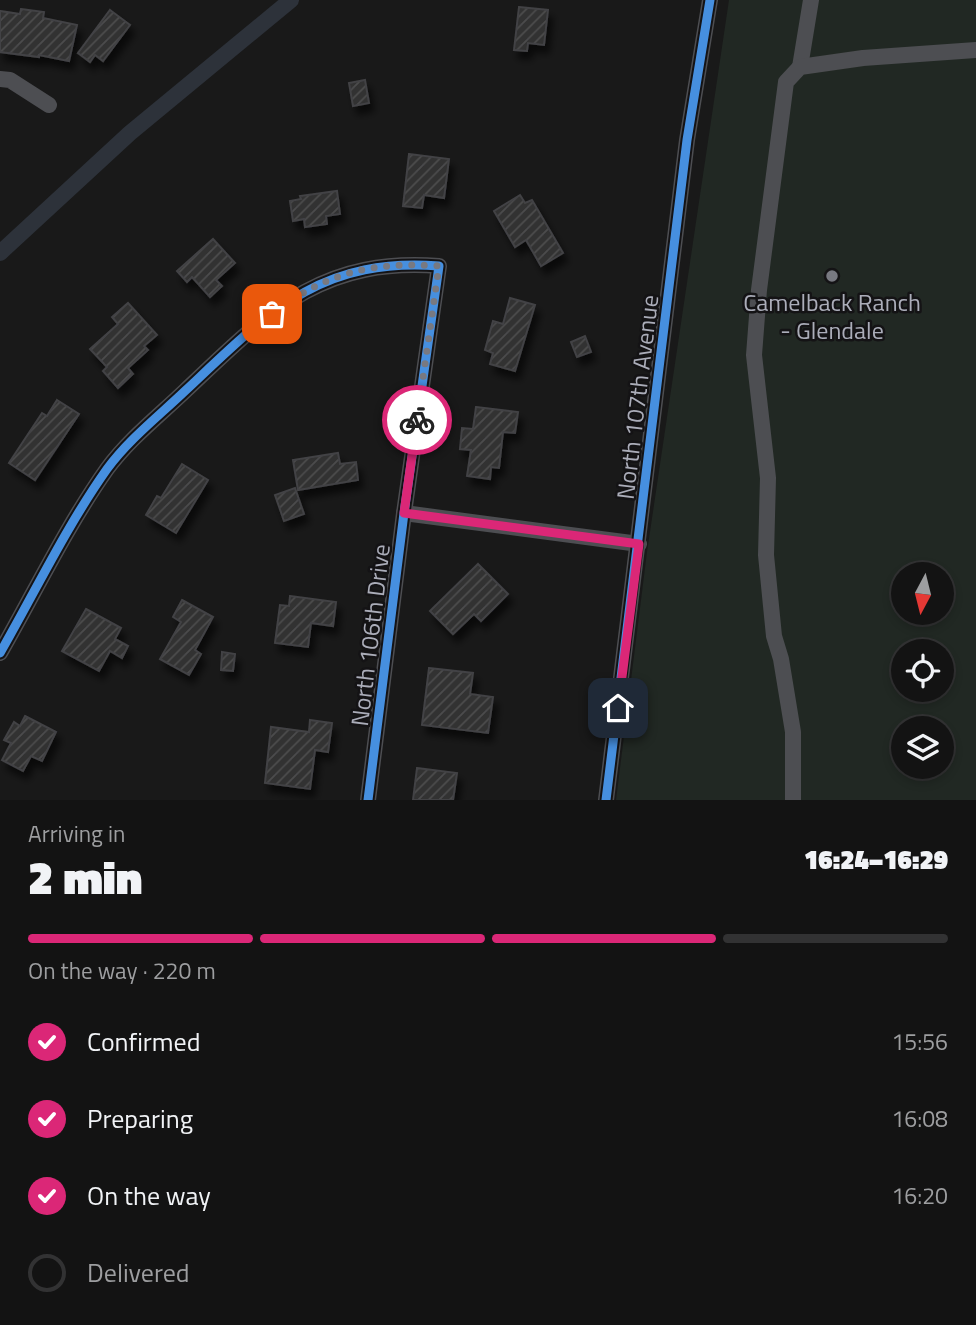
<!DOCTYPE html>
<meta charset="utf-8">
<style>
:root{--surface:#131313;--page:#202021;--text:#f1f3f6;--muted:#9d9ea0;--line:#323233;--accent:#db2777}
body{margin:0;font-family:"Titillium Web",sans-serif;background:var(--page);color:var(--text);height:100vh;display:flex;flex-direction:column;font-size:26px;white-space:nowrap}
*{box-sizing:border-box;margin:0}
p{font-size:23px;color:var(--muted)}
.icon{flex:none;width:38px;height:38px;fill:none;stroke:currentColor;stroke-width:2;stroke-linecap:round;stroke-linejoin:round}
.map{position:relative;height:800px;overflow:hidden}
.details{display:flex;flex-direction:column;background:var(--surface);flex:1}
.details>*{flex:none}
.needle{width:46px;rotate:187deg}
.controls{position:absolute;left:891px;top:562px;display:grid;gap:14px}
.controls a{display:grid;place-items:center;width:63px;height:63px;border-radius:50%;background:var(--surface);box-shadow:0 4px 10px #0003,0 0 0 2px var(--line);font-size:35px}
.pin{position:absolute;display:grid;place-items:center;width:60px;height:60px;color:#fff;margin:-30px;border-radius:14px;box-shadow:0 4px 10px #0006}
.courier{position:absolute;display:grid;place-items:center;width:70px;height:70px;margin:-35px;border:5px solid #db2777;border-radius:50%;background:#fff;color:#222;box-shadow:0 2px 9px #0007}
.head em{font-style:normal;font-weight:800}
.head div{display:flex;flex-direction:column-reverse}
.head{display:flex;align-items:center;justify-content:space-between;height:119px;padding:0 28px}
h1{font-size:46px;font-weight:800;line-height:52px}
.bar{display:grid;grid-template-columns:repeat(4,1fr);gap:10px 7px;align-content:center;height:84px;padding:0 28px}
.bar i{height:9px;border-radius:5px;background:var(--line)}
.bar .current{background:var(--accent)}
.bar p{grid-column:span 4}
ol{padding:0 28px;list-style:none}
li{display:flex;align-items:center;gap:21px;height:77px}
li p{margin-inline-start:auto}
li .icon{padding:7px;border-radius:50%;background:var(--accent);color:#fff;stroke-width:4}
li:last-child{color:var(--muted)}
li i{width:38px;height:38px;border:4px solid var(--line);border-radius:50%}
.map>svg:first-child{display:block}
.pitch{fill:#212823;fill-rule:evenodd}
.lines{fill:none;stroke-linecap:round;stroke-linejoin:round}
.canal{stroke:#2d323a;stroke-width:16}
.building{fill:url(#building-hatch);stroke:#424245;stroke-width:2;filter:url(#shadow)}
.minor{stroke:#4d4e52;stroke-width:16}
.cycleway-casing{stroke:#141315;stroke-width:13}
.cycleway{stroke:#468fdf;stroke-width:9}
.done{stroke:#787981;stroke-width:7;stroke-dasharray:0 12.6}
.route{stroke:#db2777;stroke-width:9}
.poi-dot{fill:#787981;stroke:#141315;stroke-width:2.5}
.labels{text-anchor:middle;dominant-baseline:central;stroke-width:5;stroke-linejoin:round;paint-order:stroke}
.poi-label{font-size:24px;fill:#abadb9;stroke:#141315}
.street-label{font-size:24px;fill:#abadb9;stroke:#141315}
</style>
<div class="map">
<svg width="976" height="800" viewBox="0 0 976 800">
<defs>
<pattern id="building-hatch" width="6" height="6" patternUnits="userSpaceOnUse" patternTransform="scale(1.75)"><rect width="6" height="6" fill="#313131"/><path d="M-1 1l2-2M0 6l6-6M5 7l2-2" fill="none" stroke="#4c4c4d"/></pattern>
<filter id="shadow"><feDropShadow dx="4.5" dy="8" stdDeviation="3.5" flood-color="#0009"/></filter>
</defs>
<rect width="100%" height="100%" fill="#191919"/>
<path class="pitch" d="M729,0H976V800H616L647,552ZM903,574H942V612H903ZM903,651H942V690H903ZM903,728H942V766H903Z"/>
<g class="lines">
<polyline class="canal" points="0,253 130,133 291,0"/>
</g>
<g class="building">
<polygon points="519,7 548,10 544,45 528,43 527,51 514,50"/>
<polygon points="21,9 44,12 43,18 77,25 69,61 39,55 39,57 0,52 0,11 20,14"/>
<polygon points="110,10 130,25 103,61 95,55 90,62 78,53"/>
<polygon points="365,80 369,103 353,106 349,83"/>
<polygon points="409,154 449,159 444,198 424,195 422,208 403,206"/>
<polygon points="337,191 340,214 326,216 327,224 305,227 304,219 293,221 290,201 301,199 300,196"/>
<polygon points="520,195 525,203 532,200 563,253 541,266 526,240 515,247 494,211"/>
<polygon points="213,239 235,263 216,280 222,286 210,297 192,277 187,282 177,271"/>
<polygon points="510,298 535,305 515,371 490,364 493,353 485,350 493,321 503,324"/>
<polygon points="128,303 157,335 144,346 148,350 128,368 133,374 118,388 103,371 107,367 90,349 118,324 112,317"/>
<polygon points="585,336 591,352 577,357 571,342"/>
<polygon points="57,400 79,414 35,480 9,463 42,413 47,416"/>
<polygon points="476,407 518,412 515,433 503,432 499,468 491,467 490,479 467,476 471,450 460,449 462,428 473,429"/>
<polygon points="338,453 340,464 356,462 358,480 298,490 293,460"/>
<polygon points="182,464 208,480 176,533 146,515 157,496 161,498"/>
<polygon points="295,488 304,514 284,521 275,495"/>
<polygon points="478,564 508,594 481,621 474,614 453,634 430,611"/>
<polygon points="290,596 336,602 333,626 311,623 308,647 275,643 280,605 289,606"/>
<polygon points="182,600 213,617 195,650 201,654 189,675 160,659 181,622 173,617"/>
<polygon points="86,609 121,628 115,639 128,646 122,658 110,651 99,671 62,651"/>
<polygon points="222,652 235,654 233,671 221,670"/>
<polygon points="429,668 473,673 470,694 493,697 488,733 422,725"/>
<polygon points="25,716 56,732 42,761 31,756 23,771 2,760 11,743 4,740 14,722 20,726"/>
<polygon points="310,720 332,723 328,752 315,750 310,789 265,783 271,727 309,732"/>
<polygon points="417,768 457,773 453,800 413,800"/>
</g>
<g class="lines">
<g class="minor">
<polyline points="800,67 811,0"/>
<polyline points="0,79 10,80 49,105"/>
<polyline points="404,513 639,544"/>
<path d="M0,653C35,592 66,527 107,469C129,439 160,415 186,390C268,313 319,257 439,266L404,513L368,800"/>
<polyline points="606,800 687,140 710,0"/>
<polyline points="793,800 793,732 781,659 774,636 766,555 768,478 754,355 759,290 786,82 800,67 863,58 976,50"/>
</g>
<defs>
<g id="cycleway">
<path d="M0,653C35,592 66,527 107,469C129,439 160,415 186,390C268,313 319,257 439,266L404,513L368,800"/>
<polyline points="606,800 687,140 710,0"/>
</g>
</defs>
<use href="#cycleway" class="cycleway-casing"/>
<use href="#cycleway" class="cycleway"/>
</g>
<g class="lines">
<path class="done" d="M272,314C325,273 373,261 439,266L417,420"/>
<polyline class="route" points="417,420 404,513 639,544 618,708"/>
</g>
<circle class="poi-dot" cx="832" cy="276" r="7"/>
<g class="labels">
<g class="poi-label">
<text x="832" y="302">Camelback Ranch<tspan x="832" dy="28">- Glendale</tspan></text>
</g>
<g class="street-label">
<text transform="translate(637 397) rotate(-83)">North 107th Avenue</text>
<text transform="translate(370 635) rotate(-83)">North 106th Drive</text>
</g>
</g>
</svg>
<div class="controls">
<a><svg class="needle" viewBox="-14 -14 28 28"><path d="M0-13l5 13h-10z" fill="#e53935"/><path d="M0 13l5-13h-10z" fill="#9d9ea0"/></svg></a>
<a><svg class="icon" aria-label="locate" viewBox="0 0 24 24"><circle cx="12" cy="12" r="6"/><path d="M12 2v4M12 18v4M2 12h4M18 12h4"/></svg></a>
<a><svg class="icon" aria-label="layers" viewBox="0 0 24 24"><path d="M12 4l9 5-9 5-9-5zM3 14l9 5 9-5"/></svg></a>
</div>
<div class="pin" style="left:272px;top:314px;background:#ea580c"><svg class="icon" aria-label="bag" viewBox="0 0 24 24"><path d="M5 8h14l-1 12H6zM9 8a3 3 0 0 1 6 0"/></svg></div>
<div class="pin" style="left:618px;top:708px;background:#1f2937"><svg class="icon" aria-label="home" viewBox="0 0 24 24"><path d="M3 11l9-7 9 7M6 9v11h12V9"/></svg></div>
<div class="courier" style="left:417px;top:420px"><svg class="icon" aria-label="bike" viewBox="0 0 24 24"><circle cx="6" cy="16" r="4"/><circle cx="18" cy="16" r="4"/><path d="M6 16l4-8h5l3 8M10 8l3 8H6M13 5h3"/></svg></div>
</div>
<section class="details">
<div class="head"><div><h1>2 min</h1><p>Arriving in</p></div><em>16:24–16:29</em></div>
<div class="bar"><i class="current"></i><i class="current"></i><i class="current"></i><i></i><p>On the way · 220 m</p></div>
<ol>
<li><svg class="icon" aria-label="check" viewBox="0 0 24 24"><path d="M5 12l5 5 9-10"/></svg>Confirmed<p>15:56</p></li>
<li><svg class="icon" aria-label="check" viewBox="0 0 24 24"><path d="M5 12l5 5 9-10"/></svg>Preparing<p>16:08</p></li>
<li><svg class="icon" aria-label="check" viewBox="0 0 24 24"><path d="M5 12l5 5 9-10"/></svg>On the way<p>16:20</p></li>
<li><i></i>Delivered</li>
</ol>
</section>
